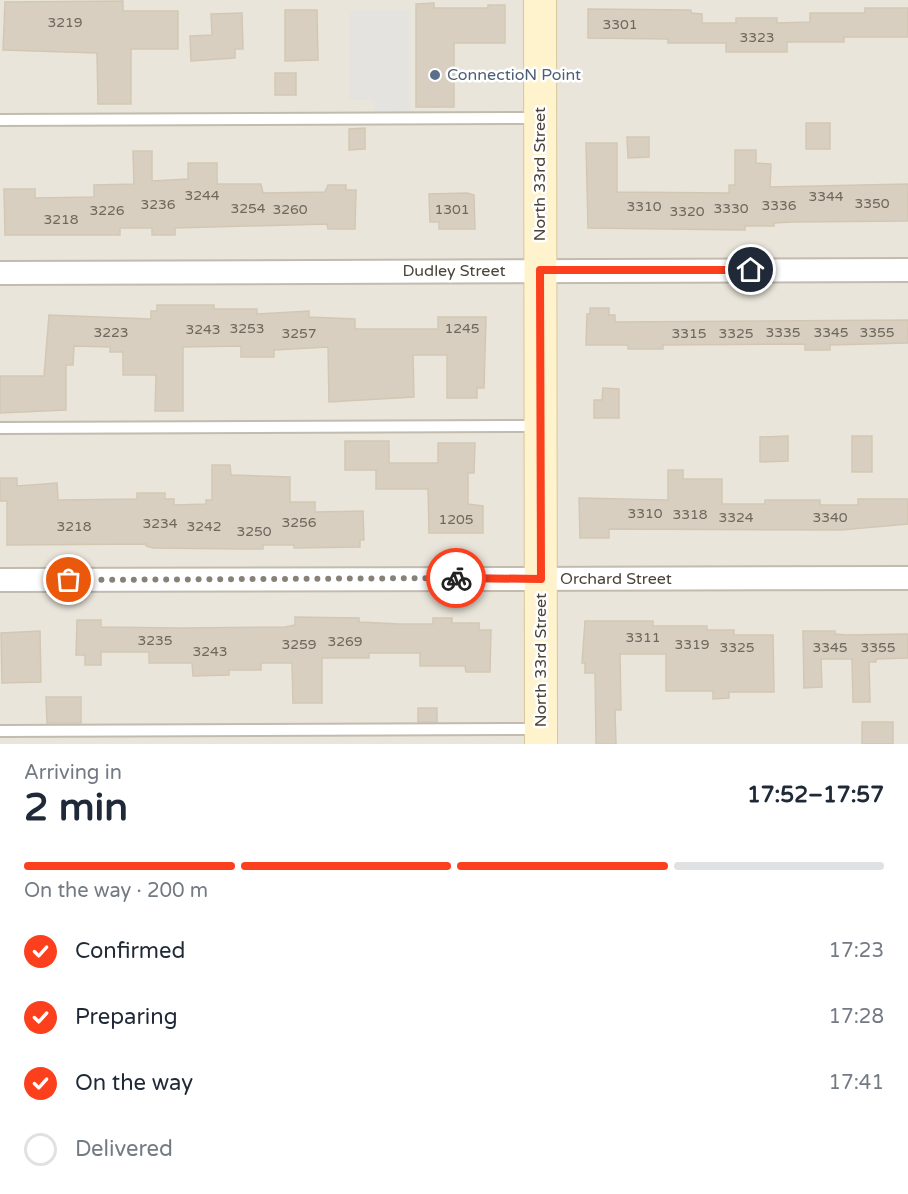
<!DOCTYPE html>
<meta charset="utf-8">
<style>
:root{--surface:#fff;--page:#f2f2f3;--text:#1f2937;--muted:#747a83;--line:#e0e1e3;--accent:#fc3f1d}
body{margin:0;font-family:"Varela Round",sans-serif;background:var(--page);color:var(--text);height:100vh;display:flex;flex-direction:column;font-size:22px;white-space:nowrap}
*{box-sizing:border-box;margin:0}
p{font-size:20px;color:var(--muted)}
.icon{flex:none;width:33px;height:33px;fill:none;stroke:currentColor;stroke-width:2;stroke-linecap:round;stroke-linejoin:round}
.map{position:relative;height:744px;overflow:hidden}
.sheet{display:flex;flex-direction:column;background:var(--surface);flex:1}
.sheet>*{flex:none}
.pin{position:absolute;display:grid;place-items:center;width:51px;height:51px;color:#fff;margin:-26px;border:3px solid #fff;border-radius:50%;box-shadow:0 2px 6px #0007}
.courier{position:absolute;display:grid;place-items:center;width:60px;height:60px;margin:-30px;border:4px solid #fc3f1d;border-radius:50%;background:#fff;color:#222;box-shadow:0 2px 8px #0007}
.overview em{font-style:normal;font-weight:800}
.overview div{display:flex;flex-direction:column-reverse}
.overview{display:flex;align-items:center;justify-content:space-between;height:102px;padding:0 24px}
h1{font-size:39px;font-weight:800;line-height:45px}
.bar{display:grid;grid-template-columns:repeat(4,1fr);gap:9px 6px;align-content:center;height:72px;padding:0 24px}
.bar i{height:8px;border-radius:4px;background:var(--line)}
.bar .on{background:var(--accent)}
.bar p{grid-column:span 4}
ol{padding:0 24px;list-style:none}
li{display:flex;align-items:center;gap:18px;height:66px}
li p{margin-inline-start:auto}
li .icon{padding:6px;border-radius:50%;background:var(--accent);color:#fff;stroke-width:4}
li:last-child{color:var(--muted)}
li i{width:33px;height:33px;border:3px solid var(--line);border-radius:50%}
.map>svg:first-child{display:block}
.residential{fill:#eae5da}
.parking{fill:#e5e3e0}
.building{fill:#d8cfc1;stroke:#d3c7b4;stroke-width:1.5}
.lines{fill:none;stroke-linecap:round;stroke-linejoin:round}
.lane-casing{stroke:#c2bbae;stroke-width:14}
.street-casing{stroke:#c2bbae;stroke-width:26}
.secondary-casing{stroke:#d6c79b;stroke-width:34}
.lane{stroke:#fff;stroke-width:10}
.street{stroke:#fff;stroke-width:22}
.secondary{stroke:#fff3cd;stroke-width:32}
.done{stroke:#878178;stroke-width:6;stroke-dasharray:0 10.8}
.route{stroke:#fc3f1d;stroke-width:8}
.service-dot{fill:#5c6f8a;stroke:#fff;stroke-width:2}
.labels{text-anchor:middle;dominant-baseline:central;stroke-width:5;stroke-linejoin:round;paint-order:stroke}
.number-label{font-size:14px;fill:#6e675b}
.service-label{font-size:16px;fill:#4e5e75;stroke:#fff;text-anchor:start}
.street-label{font-size:16px;fill:#4b4439;stroke:#fff}
</style>
<div class="map">
<svg width="908" height="744" viewBox="0 0 908 744">
<rect width="100%" height="100%" fill="#f6f3ec"/>
<rect class="residential" x="0" y="0" width="908" height="744"/>
<polygon class="parking" points="349,10 410,10 410,112 375,112 374,100 349,100"/>
<g class="building">
<polygon points="123,1 123,11 178,11 178,49 131,49 131,104 98,104 97,53 3,50 5,2"/>
<polygon points="434,3 434,8 488,8 488,5 505,5 505,43 454,43 454,107 416,107 416,4"/>
<polygon points="865,8 908,8 908,37 844,37 844,42 787,42 787,52 726,52 726,43 668,43 668,39 588,38 588,9 691,10 691,13 702,14 702,23 736,23 736,18 777,18 777,23 810,22 810,13 865,13"/>
<polygon points="285,10 317,10 318,60 285,61"/>
<polygon points="242,13 243,49 235,49 235,58 191,61 190,36 212,35 211,14"/>
<rect x="275" y="73" width="21" height="22"/>
<rect x="806" y="123" width="24" height="26"/>
<polygon points="365,128 365,149 349,150 349,129"/>
<polygon points="627,137 649,137 649,157 628,158"/>
<polygon points="586,143 617,143 617,192 729,193 729,185 735,185 735,150 756,150 756,163 771,164 770,187 908,184 908,221 793,222 774,223 774,226 745,226 745,230 588,228"/>
<polygon points="133,151 152,151 152,181 188,179 188,163 217,163 217,184 261,184 263,193 325,192 328,185 346,185 346,190 356,190 355,229 328,229 327,224 175,228 175,235 152,235 152,228 120,228 120,235 5,235 4,189 35,189 35,198 94,197 94,185 134,184"/>
<polygon points="467,193 474,195 475,229 439,229 439,222 430,222 429,194"/>
<polygon points="157,305 214,305 214,309 257,309 257,314 309,311 309,317 355,319 355,329 438,329 438,317 486,317 484,388 477,388 477,398 447,398 447,355 413,355 414,397 329,402 328,347 274,350 274,357 241,357 241,346 183,347 183,411 155,411 156,375 123,375 123,352 110,352 110,347 74,346 73,365 66,365 66,410 0,413 0,376 44,376 49,315 151,319 151,311 157,311"/>
<polygon points="590,308 609,308 609,315 615,315 615,322 908,320 908,343 830,345 830,350 805,350 805,344 663,345 663,349 628,349 628,345 586,345 587,314 590,314"/>
<polygon points="603,388 619,389 619,418 594,418 594,400 602,400"/>
<polygon points="788,436 788,461 760,462 760,437"/>
<rect x="852" y="436" width="20" height="36"/>
<polygon points="345,441 389,441 389,463 438,463 438,443 475,443 474,473 468,473 468,504 483,506 483,533 429,533 428,489 376,489 376,470 345,470"/>
<polygon points="212,465 230,465 231,475 290,477 290,502 315,502 315,512 363,511 364,540 360,540 360,547 294,548 294,545 263,545 263,549 244,549 153,548 146,546 146,544 7,545 7,501 0,501 0,478 17,478 17,486 57,483 58,500 137,499 137,493 165,493 165,499 174,499 174,505 206,504 206,500 212,500"/>
<polygon points="668,470 683,470 683,479 722,479 722,504 765,504 765,500 820,500 820,505 858,505 858,499 908,499 908,524 841,530 609,529 609,538 580,538 579,498 668,500"/>
<polygon points="295,617 359,618 359,622 399,624 433,624 433,618 452,618 452,623 479,623 479,630 491,630 490,672 466,672 465,666 420,666 420,653 369,653 369,658 322,658 322,703 293,703 292,663 261,663 261,670 229,670 229,675 193,676 192,663 149,663 149,652 101,652 101,665 85,665 85,655 76,655 77,620 101,620 101,627 180,628 285,627 295,625"/>
<polygon points="585,621 653,621 653,626 707,626 707,630 734,630 734,635 773,635 774,692 729,692 729,698 713,699 713,691 666,691 666,654 620,654 621,710 615,710 616,744 596,744 595,673 585,673 585,663 582,663"/>
<polygon points="40,631 41,682 2,683 1,633"/>
<polygon points="803,631 835,631 835,634 847,635 908,634 908,658 876,659 876,662 869,662 870,702 853,702 852,659 821,659 822,687 804,688"/>
<polygon points="46,697 81,697 81,723 47,723"/>
<rect x="418" y="708" width="19" height="14"/>
<rect x="862" y="722" width="31" height="22"/>
</g>
<g class="lines">
<defs>
<g id="lane">
<polyline points="0,120 537,118"/>
<polyline points="0,428 537,426"/>
<polyline points="0,731 538,729"/>
</g>
<g id="street">
<polyline points="0,273 908,270"/>
<polyline points="0,580 908,578"/>
</g>
<polyline id="secondary" points="540,0 541,744"/>
</defs>
<use href="#lane" class="lane-casing"/>
<use href="#street" class="street-casing"/>
<use href="#secondary" class="secondary-casing"/>
<use href="#lane" class="lane"/>
<use href="#street" class="street"/>
<use href="#secondary" class="secondary"/>
</g>
<g class="lines">
<polyline class="done" points="69,580 456,578"/>
<polyline class="route" points="456,578 541,579 540,270 751,270"/>
</g>
<circle class="service-dot" cx="435" cy="75" r="6"/>
<g class="labels">
<g class="number-label">
<text x="65" y="22">3219</text>
<text x="620" y="24">3301</text>
<text x="757" y="37">3323</text>
<text x="202" y="195">3244</text>
<text x="826" y="196">3344</text>
<text x="872" y="203">3350</text>
<text x="158" y="204">3236</text>
<text x="779" y="205">3336</text>
<text x="644" y="206">3310</text>
<text x="248" y="208">3254</text>
<text x="731" y="208">3330</text>
<text x="290" y="209">3260</text>
<text x="452" y="209">1301</text>
<text x="107" y="210">3226</text>
<text x="687" y="211">3320</text>
<text x="61" y="219">3218</text>
<text x="247" y="328">3253</text>
<text x="462" y="328">1245</text>
<text x="203" y="329">3243</text>
<text x="111" y="332">3223</text>
<text x="783" y="332">3335</text>
<text x="831" y="332">3345</text>
<text x="877" y="332">3355</text>
<text x="299" y="333">3257</text>
<text x="689" y="333">3315</text>
<text x="736" y="333">3325</text>
<text x="645" y="513">3310</text>
<text x="690" y="514">3318</text>
<text x="736" y="517">3324</text>
<text x="830" y="517">3340</text>
<text x="456" y="519">1205</text>
<text x="299" y="522">3256</text>
<text x="160" y="523">3234</text>
<text x="74" y="526">3218</text>
<text x="204" y="526">3242</text>
<text x="254" y="531">3250</text>
<text x="643" y="637">3311</text>
<text x="155" y="640">3235</text>
<text x="345" y="641">3269</text>
<text x="299" y="644">3259</text>
<text x="692" y="644">3319</text>
<text x="737" y="647">3325</text>
<text x="830" y="647">3345</text>
<text x="878" y="647">3355</text>
<text x="210" y="651">3243</text>
</g>
<g class="service-label">
<text x="447" y="75">ConnectioN Point</text>
</g>
<g class="street-label">
<text transform="translate(540 174) rotate(-90)">North 33rd Street</text>
<text x="454" y="271">Dudley Street</text>
<text x="616" y="579">Orchard Street</text>
<text transform="translate(541 660) rotate(-90)">North 33rd Street</text>
</g>
</g>
</svg>
<div class="pin" style="left:69px;top:580px;background:#ea580c"><svg class="icon" aria-label="bag" viewBox="0 0 24 24"><path d="M5 8h14l-1 12H6zM9 8a3 3 0 0 1 6 0"/></svg></div>
<div class="pin" style="left:751px;top:270px;background:#1f2937"><svg class="icon" aria-label="home" viewBox="0 0 24 24"><path d="M3 11l9-7 9 7M6 9v11h12V9"/></svg></div>
<div class="courier" style="left:456px;top:578px"><svg class="icon" aria-label="bike" viewBox="0 0 24 24"><circle cx="6" cy="16" r="4"/><circle cx="18" cy="16" r="4"/><path d="M6 16l4-8h5l3 8M10 8l3 8H6M13 5h3"/></svg></div>
</div>
<section class="sheet">
<div class="overview"><div><h1>2 min</h1><p>Arriving in</p></div><em>17:52–17:57</em></div>
<div class="bar"><i class="on"></i><i class="on"></i><i class="on"></i><i></i><p>On the way · 200 m</p></div>
<ol>
<li><svg class="icon" aria-label="check" viewBox="0 0 24 24"><path d="M5 12l5 5 9-10"/></svg>Confirmed<p>17:23</p></li>
<li><svg class="icon" aria-label="check" viewBox="0 0 24 24"><path d="M5 12l5 5 9-10"/></svg>Preparing<p>17:28</p></li>
<li><svg class="icon" aria-label="check" viewBox="0 0 24 24"><path d="M5 12l5 5 9-10"/></svg>On the way<p>17:41</p></li>
<li><i></i>Delivered</li>
</ol>
</section>
